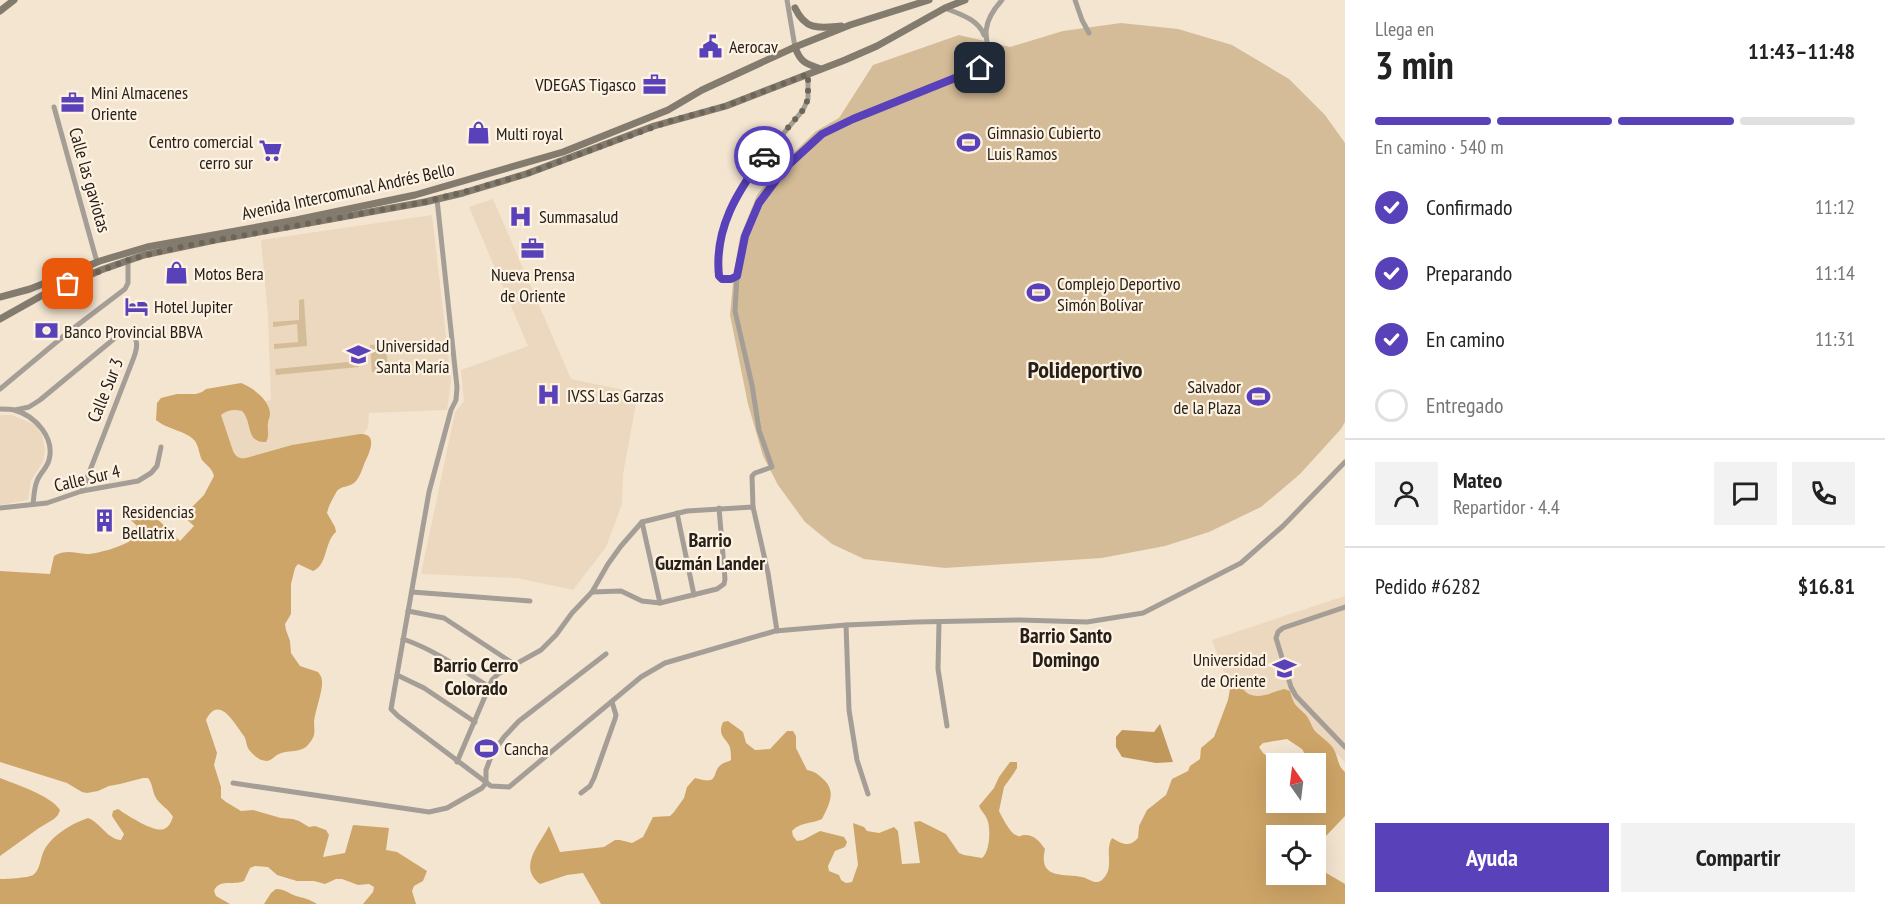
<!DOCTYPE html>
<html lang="es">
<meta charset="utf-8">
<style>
:root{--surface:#fff;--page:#f2f2f2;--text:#222;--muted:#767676;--line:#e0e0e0;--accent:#5841b9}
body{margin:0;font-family:"PT Sans Narrow",sans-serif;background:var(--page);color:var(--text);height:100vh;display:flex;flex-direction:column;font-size:22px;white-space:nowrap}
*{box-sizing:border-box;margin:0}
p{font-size:20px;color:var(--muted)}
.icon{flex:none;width:33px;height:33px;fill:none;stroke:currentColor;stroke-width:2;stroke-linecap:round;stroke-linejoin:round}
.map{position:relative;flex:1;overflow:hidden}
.drawer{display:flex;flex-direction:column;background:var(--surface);width:540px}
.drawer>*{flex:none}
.needle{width:39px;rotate:346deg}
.fabs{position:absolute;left:1266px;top:753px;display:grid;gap:12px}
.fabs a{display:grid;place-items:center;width:60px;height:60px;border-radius:0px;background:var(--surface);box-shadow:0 6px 24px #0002;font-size:30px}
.pin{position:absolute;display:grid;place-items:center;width:51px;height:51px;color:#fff;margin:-26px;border-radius:12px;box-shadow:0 3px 9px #0006}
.courier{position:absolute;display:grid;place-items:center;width:60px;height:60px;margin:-30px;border:4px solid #5841b9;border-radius:50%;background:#fff;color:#222;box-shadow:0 2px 8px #0007}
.headline em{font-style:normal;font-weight:700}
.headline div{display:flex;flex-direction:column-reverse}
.headline{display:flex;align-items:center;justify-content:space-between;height:102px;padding:0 30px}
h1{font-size:39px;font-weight:700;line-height:45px}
.bar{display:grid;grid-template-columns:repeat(4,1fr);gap:9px 6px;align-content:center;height:72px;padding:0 30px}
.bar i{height:8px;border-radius:4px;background:var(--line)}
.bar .current{background:var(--accent)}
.bar p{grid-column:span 4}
.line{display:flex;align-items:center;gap:15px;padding:0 30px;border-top:2px solid var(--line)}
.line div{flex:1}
.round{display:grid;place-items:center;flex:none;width:63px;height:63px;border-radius:0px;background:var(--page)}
ol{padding:0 30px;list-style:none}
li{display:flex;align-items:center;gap:18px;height:66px}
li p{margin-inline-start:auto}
li .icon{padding:6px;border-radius:50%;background:var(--accent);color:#fff;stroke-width:4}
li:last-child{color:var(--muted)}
li i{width:33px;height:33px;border:3px solid var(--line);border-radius:50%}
.primary-button{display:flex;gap:12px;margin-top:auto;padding:12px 30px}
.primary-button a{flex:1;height:69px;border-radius:0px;background:var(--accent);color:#fff;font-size:24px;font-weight:700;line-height:69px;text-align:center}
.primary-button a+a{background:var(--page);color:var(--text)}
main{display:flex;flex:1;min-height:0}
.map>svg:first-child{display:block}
.built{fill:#ebd8be}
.green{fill:#d5bc98}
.forest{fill:#cea568;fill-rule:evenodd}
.water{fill:#c1985c}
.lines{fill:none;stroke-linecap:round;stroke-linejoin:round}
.street{stroke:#a49e96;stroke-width:5}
.secondary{stroke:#847b6f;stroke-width:7}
.done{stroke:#6e6559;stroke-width:6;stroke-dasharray:0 10.8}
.route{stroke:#5841b9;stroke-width:8}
.labels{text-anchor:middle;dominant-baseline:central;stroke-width:4.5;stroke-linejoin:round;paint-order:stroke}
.poi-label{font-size:18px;fill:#262019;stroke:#fef3e3;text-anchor:start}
.street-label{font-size:18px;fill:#262019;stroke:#fef3e3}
.neighbourhood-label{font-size:20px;font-weight:bold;fill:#262019;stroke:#fef3e3}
.quarter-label{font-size:21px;font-weight:bold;fill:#262019;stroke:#fef3e3}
.district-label{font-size:24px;font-weight:bold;fill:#262019;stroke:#fef3e3}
</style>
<main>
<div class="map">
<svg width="1345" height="904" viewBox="0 0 1345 904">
<rect width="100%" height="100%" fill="#f4e5d1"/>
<g class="built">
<polygon points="493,199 571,379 634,392 637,398 623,474 622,504 606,547 573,590 517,578 421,574 455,412 464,401 461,370 528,346 469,207"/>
<polygon points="432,215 451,380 447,410 369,413 368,427 363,435 231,468 220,412 271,400 268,316 261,240"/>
<polygon points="0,415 12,415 35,425 42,435 45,449 43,462 31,480 28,500 0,505"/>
<polygon points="1345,596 1345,762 1282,699 1238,710 1212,640"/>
</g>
<g class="green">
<polygon points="1121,23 1178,29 1232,45 1289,79 1325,115 1345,143 1345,422 1341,429 1300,474 1261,507 1209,532 1165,546 1102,558 945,568 864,559 832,544 805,522 778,485 763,456 748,404 730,315 734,272 740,237 757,195 779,167 816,131 839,118 873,65 959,35 1010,47 1063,31"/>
<polygon points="304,299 307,346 274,349 274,344 298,342 297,324 273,327 273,322 299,320 299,300"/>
<polygon points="386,344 388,371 372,372 370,345"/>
<polygon points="358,361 359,367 276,375 275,369"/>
</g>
<g class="forest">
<path d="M241,383C252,387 270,400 270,414C270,417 268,420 268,423C267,431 270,435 266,442C245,443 253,422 242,411C234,409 227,410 221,415L233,451C236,457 239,459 246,458L292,445L360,434C378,433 370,452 365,462C362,469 360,478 354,483C349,487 341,486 337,491C334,496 328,507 327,513L335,527L336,532C324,542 328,565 313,571L298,564L295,568L291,584V614L285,624L286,630L290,641L291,653L300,666L318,672C320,675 322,677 322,681C323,691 315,711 314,722C314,726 315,731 314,735C313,739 309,744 306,747C298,753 287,750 279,754C274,756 273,760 267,761C261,761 255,757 251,752C246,748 247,741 244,736C234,723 219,694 206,720L217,753L214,765L221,787V798L226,802L241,811L253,810L281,818L293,819L299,821L309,827L315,826L326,830L329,835L323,857L345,853L353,825L389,828L386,850L397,852L427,871L423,881L414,886L412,891L416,904H363L373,892L374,887L369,884L358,885L342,879H336L325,884L314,881H297L277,875L268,867L255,866L250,868L244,881C233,886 219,878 214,891L216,896L230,904H0V879C7,879 28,878 33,875C40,870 40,860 43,853C50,836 71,824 88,818C101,823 107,839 121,840L124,834L112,816L113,811L118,809C127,815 154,833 164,829C169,827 171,822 173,817C169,809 160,805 156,798C152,791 153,784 148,778H143L120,784L109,786L98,791L87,793L82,792L67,783L0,762V571L50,574L54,556C66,549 74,553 87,554C96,554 126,546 132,539C135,536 136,530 137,526L131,520L145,507L180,541L194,526L184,517L187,512L204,495L214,476C212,468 207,466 202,460C199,454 199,447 195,441C187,431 166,429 156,420L157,403L161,398L177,394H196L202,392L206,389Z"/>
<path d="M1237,681C1239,684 1241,687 1243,689C1254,703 1272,692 1284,689L1290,691C1294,706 1295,704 1305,714C1310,719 1311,726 1315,731C1321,737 1328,741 1333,748C1338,755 1337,766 1345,772V816L1327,835L1316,841V836H1276V874H1316V867L1345,884V904H601L583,873L567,875L540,884C517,867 540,844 549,826L560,852L604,847L615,840H620L632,843L643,837L653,817L670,816L674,812L684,798L687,787L695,778C722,786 710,772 722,764C725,762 728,762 731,760C731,755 731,749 729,745C723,736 718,734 723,722L728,721L743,732L746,743L755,750L770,749L787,731H793L796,736V748L807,770C814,771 818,774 823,779C837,791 829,805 822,819C812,824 800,822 792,831L793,836L797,841L803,840L820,831L844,837L847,842L845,847L835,851L828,866L829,871L839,875L841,880L846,883L852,882L858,865L853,823L864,827L867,831L879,833L894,827L898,831L902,864L920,863L914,822L920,821L946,834L959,853L964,855L982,858C990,852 991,828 987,819C985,814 981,811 979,806L994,788L999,777L1010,762H1017V768L1014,773L1004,787L999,811C1002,817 1010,833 1016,835C1022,838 1019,835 1025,835C1035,835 1040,842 1045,849C1038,880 1063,873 1082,877C1090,879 1096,886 1103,879C1115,867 1104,851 1112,838C1122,844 1129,848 1138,838L1139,826L1147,810L1166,795L1172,779L1188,771L1190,766L1200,759L1201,748L1214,737L1228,700L1231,683ZM1287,739L1302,749L1310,763L1316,764V802H1276L1277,764L1263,753L1259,747L1263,743Z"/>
<path d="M0,778C17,785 50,795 60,810L58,815L54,819L39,828L0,856Z"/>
<path d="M276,889C285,889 288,893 296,896C304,898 309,899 317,904H264L271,893Z"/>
</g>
<polygon class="water" points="1160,724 1173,762 1156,763 1122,757 1116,747 1116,737 1122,730 1154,732"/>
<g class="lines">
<g class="street">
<polyline points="787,0 795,47"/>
<polyline points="1075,0 1082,20 1089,33"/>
<path d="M945,8C959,14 978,19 984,35"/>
<path d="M808,74V99L803,110C767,155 726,191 720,252C719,261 716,273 722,279H731L737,276L745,236L759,203L785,168L822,134L853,119L993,62C983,36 982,22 1002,0"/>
<polyline points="54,107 97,262"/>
<polyline points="437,199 457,387 456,400 451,410 429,492 391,709 398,716 491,786 509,787 641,677 665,663 775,631 846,625 916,622 1020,620 1087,622 1143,613 1241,563 1283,526 1345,462"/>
<polyline points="737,276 735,311 752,385 759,430 772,467 755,473 752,476 753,507"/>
<polyline points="0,389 71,330 125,289 128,283 128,260"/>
<path d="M0,409C5,409 10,409 14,410C36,416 55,438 49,460C47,468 40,473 37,481C34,488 34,497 33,504"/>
<path d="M15,410L29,407L40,400L121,333L126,331C139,336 138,346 134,357L82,491"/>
<polyline points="0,508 47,503 82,491 138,481 151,473 157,466 161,447"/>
<polyline points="677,513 694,595"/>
<polyline points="642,522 660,603 717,589 724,584 725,579 719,508"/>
<polyline points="412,592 530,601"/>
<polyline points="592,592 608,564 621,546 642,522 687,511 753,507 768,573 777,631"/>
<polyline points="1345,607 1283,628 1278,632 1276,638 1291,687 1296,696 1345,747"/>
<polyline points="408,611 444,618 514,664"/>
<polyline points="939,623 938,669 947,726"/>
<polyline points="846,625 849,710 857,760 868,794"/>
<path d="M403,639C435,650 461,669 489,687"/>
<polyline points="397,675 424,688 475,722"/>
<polyline points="457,762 492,680 498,674 541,650 556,635 572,613 592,592 621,591 642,601 660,603"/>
<polyline points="233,783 429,812 447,808 482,788 486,783 486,770 492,754 504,737 519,721 606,654"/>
<polyline points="581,793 590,786 594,778 615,719 616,715 612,702"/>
</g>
<g class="secondary">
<path d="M795,8C806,31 819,28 841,26"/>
<polyline points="0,11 14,0"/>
<path d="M795,47C800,62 806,64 821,69"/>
<polyline points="0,297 30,289 100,261 147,247 296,220 415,195 563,152 668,110 702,90 795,47 850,25 929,0"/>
<polyline points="0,319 41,296 101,270 144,255 215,240 425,202 463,193 526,174 654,126 726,106 845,60 877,46 945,8 965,0"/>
</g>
</g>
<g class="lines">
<polyline class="done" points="68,284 131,259 180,247 425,202 475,189 526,174 670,121 726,106 808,74 808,99 803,110 764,156"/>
<path class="route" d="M764,156C737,192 714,229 719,276L722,279H731L737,276L745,236L759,203L785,168L822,134L853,119L980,68"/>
</g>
<defs>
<symbol id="civic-bare" viewBox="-9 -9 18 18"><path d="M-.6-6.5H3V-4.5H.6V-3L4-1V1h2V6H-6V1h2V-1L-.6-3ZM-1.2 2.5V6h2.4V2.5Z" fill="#5841b9" stroke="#fef3e3" stroke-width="2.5" paint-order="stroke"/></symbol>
<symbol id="office-bare" viewBox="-9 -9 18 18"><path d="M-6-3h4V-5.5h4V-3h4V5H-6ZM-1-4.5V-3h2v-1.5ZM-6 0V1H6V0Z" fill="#5841b9" stroke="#fef3e3" stroke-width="2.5" paint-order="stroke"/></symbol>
<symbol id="shop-bare" viewBox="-9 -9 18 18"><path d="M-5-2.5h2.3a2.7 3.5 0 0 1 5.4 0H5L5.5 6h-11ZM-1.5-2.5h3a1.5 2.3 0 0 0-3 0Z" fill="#5841b9" stroke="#fef3e3" stroke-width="2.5" paint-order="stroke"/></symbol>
<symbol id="stadium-bare" viewBox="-9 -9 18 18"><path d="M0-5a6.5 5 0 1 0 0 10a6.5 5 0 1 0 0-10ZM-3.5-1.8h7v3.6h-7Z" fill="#5841b9" stroke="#fef3e3" stroke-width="2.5" paint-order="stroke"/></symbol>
<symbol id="supermarket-bare" viewBox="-9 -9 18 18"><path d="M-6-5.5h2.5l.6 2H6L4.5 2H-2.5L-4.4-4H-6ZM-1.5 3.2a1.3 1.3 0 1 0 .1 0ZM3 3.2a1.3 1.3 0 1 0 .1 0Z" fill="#5841b9" stroke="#fef3e3" stroke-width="2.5" paint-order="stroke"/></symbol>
<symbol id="hospital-bare" viewBox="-9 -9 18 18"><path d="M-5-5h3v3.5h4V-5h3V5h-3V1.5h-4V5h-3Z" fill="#5841b9" stroke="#fef3e3" stroke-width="2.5" paint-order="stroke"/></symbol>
<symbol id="hotel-bare" viewBox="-9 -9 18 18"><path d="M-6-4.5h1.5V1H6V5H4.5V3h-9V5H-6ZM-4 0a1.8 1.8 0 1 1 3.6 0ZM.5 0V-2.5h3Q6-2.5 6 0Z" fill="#5841b9" stroke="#fef3e3" stroke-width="2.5" paint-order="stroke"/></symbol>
<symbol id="bank-bare" viewBox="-9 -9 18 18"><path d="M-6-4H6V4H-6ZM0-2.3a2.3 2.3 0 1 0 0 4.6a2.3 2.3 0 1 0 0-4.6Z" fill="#5841b9" stroke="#fef3e3" stroke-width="2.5" paint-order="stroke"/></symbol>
<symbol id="university-bare" viewBox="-9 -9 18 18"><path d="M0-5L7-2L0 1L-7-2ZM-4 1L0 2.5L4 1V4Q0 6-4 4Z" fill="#5841b9" stroke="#fef3e3" stroke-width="2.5" paint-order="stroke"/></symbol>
<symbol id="building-bare" viewBox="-9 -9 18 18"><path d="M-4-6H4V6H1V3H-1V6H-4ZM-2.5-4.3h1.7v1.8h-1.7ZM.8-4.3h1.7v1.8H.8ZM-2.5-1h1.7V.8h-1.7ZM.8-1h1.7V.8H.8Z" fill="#5841b9" stroke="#fef3e3" stroke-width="2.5" paint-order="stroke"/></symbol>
</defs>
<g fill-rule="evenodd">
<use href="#civic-bare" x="694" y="30" width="33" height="33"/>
<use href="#office-bare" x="638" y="68" width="33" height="33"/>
<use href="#office-bare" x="56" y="86" width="33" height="33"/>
<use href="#shop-bare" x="462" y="116" width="33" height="33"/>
<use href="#stadium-bare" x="952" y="126" width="33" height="33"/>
<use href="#supermarket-bare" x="254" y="134" width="33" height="33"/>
<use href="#hospital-bare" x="504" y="200" width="33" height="33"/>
<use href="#office-bare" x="516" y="232" width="33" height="33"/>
<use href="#shop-bare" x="160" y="256" width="33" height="33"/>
<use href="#stadium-bare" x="1022" y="276" width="33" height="33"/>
<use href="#hotel-bare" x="120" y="290" width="33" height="33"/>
<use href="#bank-bare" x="30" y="314" width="33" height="33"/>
<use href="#university-bare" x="342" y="338" width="33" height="33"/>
<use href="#hospital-bare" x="532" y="378" width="33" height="33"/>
<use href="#stadium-bare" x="1242" y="380" width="33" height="33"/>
<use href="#building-bare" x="88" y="504" width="33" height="33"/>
<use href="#university-bare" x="1268" y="652" width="33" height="33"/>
<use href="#stadium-bare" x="470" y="732" width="33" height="33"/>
</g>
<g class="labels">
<g class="poi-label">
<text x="729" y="46">Aerocav</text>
<text x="636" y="84" text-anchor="end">VDEGAS Tigasco</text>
<text x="91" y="92">Mini Almacenes<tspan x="91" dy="21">Oriente</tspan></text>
<text x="987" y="132">Gimnasio Cubierto<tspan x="987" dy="21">Luis Ramos</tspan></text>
<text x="496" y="133">Multi royal</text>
<text x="253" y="141" text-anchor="end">Centro comercial<tspan x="253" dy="21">cerro sur</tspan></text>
<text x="539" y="216">Summasalud</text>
<text x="194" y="273">Motos Bera</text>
<text x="533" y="274" text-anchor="middle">Nueva Prensa<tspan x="533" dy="21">de Oriente</tspan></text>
<text x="1057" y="283">Complejo Deportivo<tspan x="1057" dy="21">Simón Bolívar</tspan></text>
<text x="154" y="306">Hotel Jupiter</text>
<text x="64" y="331">Banco Provincial BBVA</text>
<text x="376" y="345">Universidad<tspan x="376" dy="21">Santa María</tspan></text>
<text x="1241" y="386" text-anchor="end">Salvador<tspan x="1241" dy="21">de la Plaza</tspan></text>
<text x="567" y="395">IVSS Las Garzas</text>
<text x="122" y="511">Residencias<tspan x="122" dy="21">Bellatrix</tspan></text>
<text x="1266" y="659" text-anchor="end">Universidad<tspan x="1266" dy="21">de Oriente</tspan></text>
<text x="504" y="748">Cancha</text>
</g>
<g class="street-label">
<text transform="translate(90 180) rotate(74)">Calle las gaviotas</text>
<text transform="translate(348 191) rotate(-12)">Avenida Intercomunal Andrés Bello</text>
<text transform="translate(105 390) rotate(-68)">Calle Sur 3</text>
<text transform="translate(87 478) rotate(-13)">Calle Sur 4</text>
</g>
<g class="neighbourhood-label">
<text x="710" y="540">Barrio<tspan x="710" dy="23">Guzmán Lander</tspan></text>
<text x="476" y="665">Barrio Cerro<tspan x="476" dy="23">Colorado</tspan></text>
</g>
<g class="quarter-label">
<text x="1066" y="635">Barrio Santo<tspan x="1066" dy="24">Domingo</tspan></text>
</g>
<g class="district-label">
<text x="1085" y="369">Polideportivo</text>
</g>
</g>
</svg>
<div class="fabs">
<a><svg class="needle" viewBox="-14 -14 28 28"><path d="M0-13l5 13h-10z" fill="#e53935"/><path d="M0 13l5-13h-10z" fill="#767676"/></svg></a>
<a><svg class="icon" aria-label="locate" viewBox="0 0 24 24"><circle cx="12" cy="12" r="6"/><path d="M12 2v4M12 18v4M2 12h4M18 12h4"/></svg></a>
</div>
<div class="pin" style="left:68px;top:284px;background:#ea580c"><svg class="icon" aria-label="bag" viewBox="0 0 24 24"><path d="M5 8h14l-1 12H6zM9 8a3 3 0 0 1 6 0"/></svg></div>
<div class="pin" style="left:980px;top:68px;background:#1f2937"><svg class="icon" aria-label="home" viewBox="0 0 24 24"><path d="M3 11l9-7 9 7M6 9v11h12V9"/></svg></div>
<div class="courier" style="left:764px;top:156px"><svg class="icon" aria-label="car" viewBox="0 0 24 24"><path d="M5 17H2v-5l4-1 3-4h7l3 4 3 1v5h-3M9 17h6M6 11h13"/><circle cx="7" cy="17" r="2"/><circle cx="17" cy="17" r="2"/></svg></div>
</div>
<section class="drawer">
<div class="headline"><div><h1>3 min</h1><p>Llega en</p></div><em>11:43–11:48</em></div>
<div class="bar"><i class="current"></i><i class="current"></i><i class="current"></i><i></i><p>En camino · 540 m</p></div>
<ol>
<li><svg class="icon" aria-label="check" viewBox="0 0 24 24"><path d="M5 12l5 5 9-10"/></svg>Confirmado<p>11:12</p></li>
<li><svg class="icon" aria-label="check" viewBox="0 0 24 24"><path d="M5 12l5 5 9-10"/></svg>Preparando<p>11:14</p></li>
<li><svg class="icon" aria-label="check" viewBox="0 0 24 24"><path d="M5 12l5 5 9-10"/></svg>En camino<p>11:31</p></li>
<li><i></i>Entregado</li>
</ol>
<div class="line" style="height:108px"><a class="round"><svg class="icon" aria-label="person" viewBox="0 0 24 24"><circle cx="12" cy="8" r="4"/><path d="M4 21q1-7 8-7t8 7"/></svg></a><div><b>Mateo</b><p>Repartidor · 4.4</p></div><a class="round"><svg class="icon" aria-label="chat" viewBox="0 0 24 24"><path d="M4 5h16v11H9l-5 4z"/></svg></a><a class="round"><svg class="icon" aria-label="phone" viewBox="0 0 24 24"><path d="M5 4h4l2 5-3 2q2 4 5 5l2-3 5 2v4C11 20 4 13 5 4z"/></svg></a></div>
<div class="line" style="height:78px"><div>Pedido #6282</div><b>$16.81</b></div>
<div class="primary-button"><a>Ayuda</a><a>Compartir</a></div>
</section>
</main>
